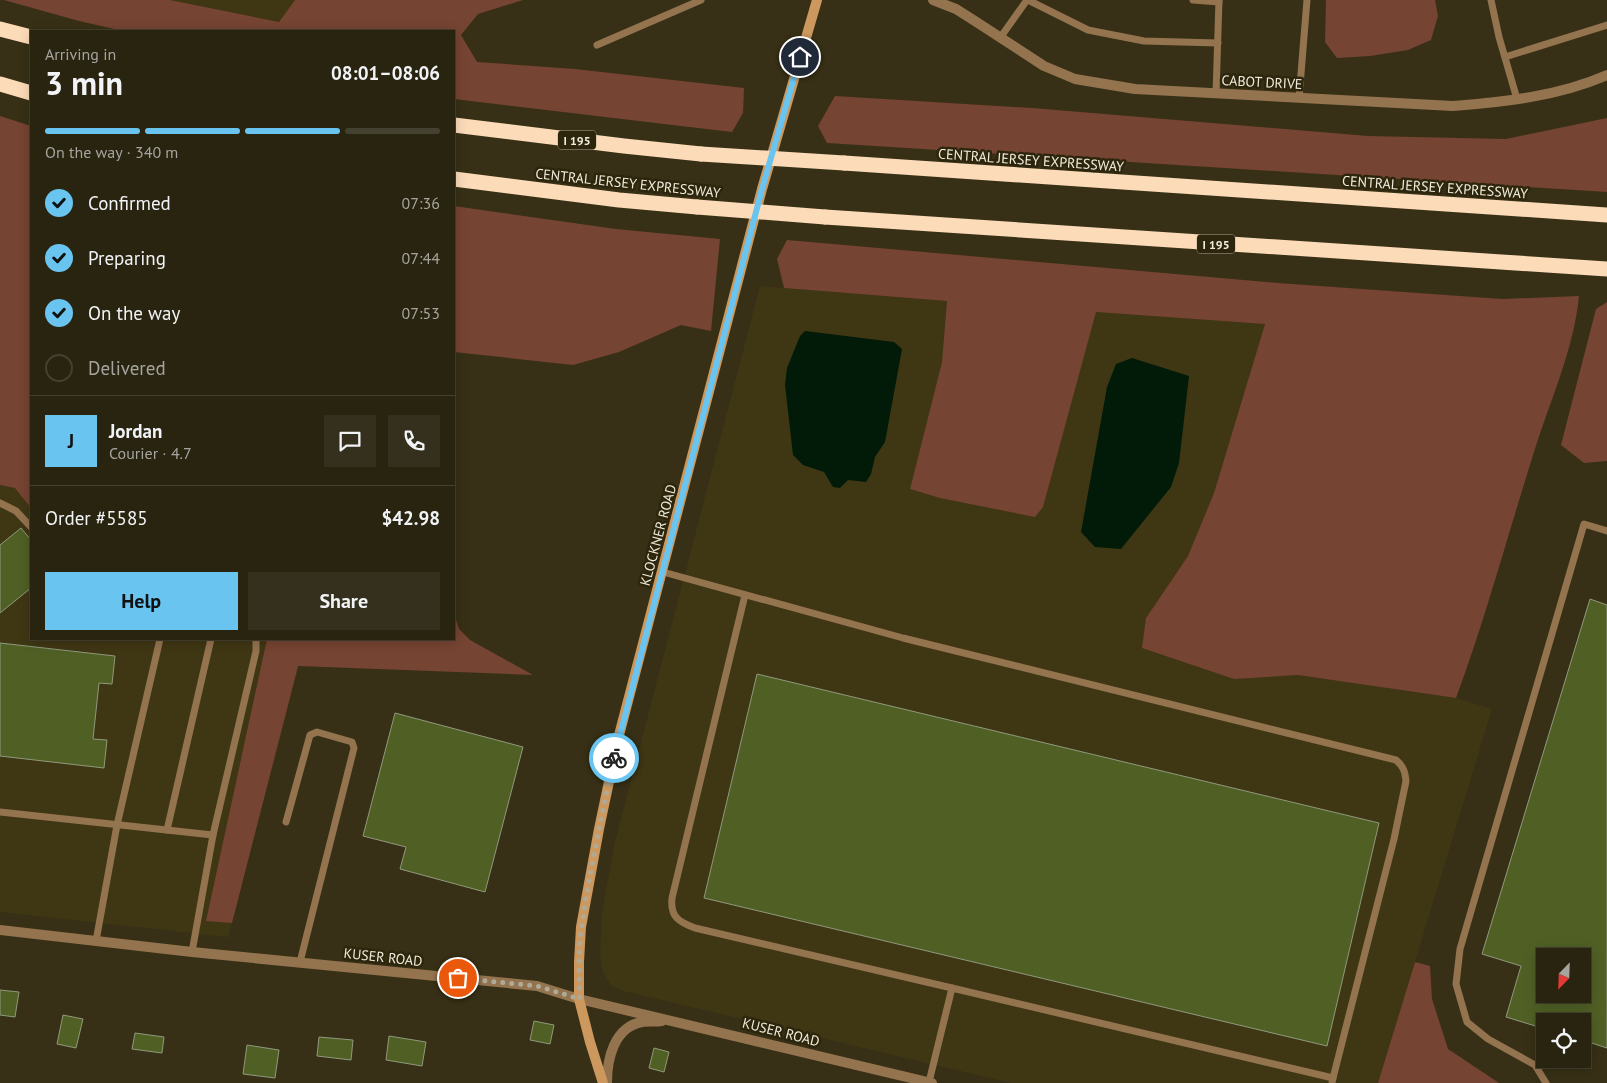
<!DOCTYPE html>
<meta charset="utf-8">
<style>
:root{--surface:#292410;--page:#35301e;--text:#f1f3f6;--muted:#a5a49f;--line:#454130;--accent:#69c4f0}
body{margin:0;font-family:"PT Sans",sans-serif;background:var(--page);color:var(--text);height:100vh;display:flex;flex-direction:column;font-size:19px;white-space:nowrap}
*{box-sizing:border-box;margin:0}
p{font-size:16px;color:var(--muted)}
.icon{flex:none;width:28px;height:28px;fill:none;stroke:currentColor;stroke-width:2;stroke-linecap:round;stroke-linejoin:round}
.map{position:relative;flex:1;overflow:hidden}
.side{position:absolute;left:30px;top:30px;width:425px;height:610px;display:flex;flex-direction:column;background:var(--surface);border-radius:0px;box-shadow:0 2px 12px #0003,0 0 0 1px var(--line)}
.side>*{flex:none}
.needle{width:32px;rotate:203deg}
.controls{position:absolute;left:1536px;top:948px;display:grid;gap:10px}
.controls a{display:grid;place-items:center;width:55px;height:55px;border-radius:0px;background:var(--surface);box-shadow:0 2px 12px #0003,0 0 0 1px var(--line);font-size:25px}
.pin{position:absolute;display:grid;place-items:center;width:42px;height:42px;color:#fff;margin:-21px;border:2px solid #fff;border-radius:50%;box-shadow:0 1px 5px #0007}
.courier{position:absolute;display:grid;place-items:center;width:50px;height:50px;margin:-25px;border:4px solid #69c4f0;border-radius:50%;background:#fff;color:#222;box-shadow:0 1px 6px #0007}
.summary em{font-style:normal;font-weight:600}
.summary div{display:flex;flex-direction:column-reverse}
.summary{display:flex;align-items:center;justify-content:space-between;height:85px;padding:0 15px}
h1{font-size:32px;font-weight:600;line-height:38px}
.bar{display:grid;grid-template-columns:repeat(4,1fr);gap:8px 5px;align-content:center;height:60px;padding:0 15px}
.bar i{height:6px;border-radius:4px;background:var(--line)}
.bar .active{background:var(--accent)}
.bar p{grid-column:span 4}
.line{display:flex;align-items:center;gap:12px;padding:0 15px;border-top:1px solid var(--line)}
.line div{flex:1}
.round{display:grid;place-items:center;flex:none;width:52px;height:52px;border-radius:0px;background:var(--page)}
ol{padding:0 15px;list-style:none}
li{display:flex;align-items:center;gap:15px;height:55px}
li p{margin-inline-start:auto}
li .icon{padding:5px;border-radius:50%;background:var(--accent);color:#111;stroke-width:4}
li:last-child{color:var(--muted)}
li i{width:28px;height:28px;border:2px solid var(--line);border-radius:50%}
.action{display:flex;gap:10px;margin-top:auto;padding:10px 15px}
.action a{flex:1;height:58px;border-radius:0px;background:var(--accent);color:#111;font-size:20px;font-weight:600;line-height:58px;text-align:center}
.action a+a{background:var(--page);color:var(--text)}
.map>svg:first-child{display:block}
.built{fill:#3f3614}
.green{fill:#764432}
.water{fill:#011b08}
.building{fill:#506025;stroke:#90997d;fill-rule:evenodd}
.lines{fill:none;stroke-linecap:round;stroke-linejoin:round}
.service{stroke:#94734f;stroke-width:7}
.minor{stroke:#94734f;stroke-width:10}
.tertiary{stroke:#94734f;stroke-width:10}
.secondary{stroke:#cd985d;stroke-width:10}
.motorway{stroke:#fcdbb9;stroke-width:15}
.motorway-bridge{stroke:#fcdbb9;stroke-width:15}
.done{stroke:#afaa97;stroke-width:5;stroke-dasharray:0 9}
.route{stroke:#69c4f0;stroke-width:6}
.labels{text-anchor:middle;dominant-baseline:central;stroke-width:5;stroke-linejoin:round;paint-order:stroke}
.shield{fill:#2d260c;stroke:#b6b19e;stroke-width:1}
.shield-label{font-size:12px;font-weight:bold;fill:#f0ecdc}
.street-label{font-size:14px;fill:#f0ecdc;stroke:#2d260c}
</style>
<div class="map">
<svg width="1607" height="1083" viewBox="0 0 1607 1083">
<rect width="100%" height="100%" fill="#373016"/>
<g class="built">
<polygon points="170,0 295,0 279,22"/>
<polygon points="31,275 31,639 306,639 228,937 0,912 0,276"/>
<polygon points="760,286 947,301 942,362 910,489 1043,507 1095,312 1265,324 1214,493 1188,556 1146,618 1234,679 1298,675 1456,698 1492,709 1378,1083 1011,1083 624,991 611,986 602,970 600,954 602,912 615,842"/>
</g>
<g class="green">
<polygon points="4,0 170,0 279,22 295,0 523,0 478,14 461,35 477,62 575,69 744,88 743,113 732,132 454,99 454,31 123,31 79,21"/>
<polygon points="1326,0 1435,0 1438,16 1431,40 1408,50 1370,56 1337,58 1325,42"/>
<polygon points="835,96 1032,108 1368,136 1506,139 1607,118 1607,192 827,143 818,126"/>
<polygon points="0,116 31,126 31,508 15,488 0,485"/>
<polygon points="454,206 616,229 720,239 711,331 681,325 619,352 573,365 454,352"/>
<path d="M787,240L1278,283L1502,299L1579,296C1574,349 1550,401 1534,452C1508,534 1486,617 1456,698L1298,675L1234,679L1142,648L1146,618L1188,556L1214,493L1265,324L1096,312L1043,507L1035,517L940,498L910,489L942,362L947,301L784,288L777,259Z"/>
<polygon points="1607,302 1607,461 1584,463 1561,445 1596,309"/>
<polygon points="454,614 459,629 470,640 533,675 298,666 232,923 206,921 267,639 454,639"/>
<polygon points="1415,962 1430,966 1432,999 1448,1049 1499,1083 1378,1083"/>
</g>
<g class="water">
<polygon points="805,331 894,342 902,349 885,442 875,457 871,474 866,482 848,480 840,488 833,487 824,472 803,465 793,455 785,385 787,368 800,336"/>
<polygon points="1132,358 1189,376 1179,463 1171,487 1121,549 1095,547 1081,532 1107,387 1116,364"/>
</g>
<g class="building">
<polygon points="21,528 31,540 31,588 0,613 0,545"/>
<path d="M1590,599L1607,605V1048L1582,1040V1021H1545V1029L1506,1017L1521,966L1482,954ZM1545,956H1582V994H1545Z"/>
<polygon points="0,643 115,656 112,684 99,683 93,739 107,740 104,768 0,756"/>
<polygon points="757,674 1379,823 1327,1046 704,898"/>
<polygon points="395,713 523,747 485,892 400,869 406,847 363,836"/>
<polygon points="0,990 19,992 15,1017 0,1015"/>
<polygon points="63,1015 83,1019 76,1048 57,1044"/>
<polygon points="534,1021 554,1025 550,1044 530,1040"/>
<polygon points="135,1033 164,1037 162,1053 132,1049"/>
<polygon points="389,1036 426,1042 422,1066 386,1060"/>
<polygon points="319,1037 353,1040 351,1060 317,1056"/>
<polygon points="247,1045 279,1050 275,1078 243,1074"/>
<polygon points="654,1048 669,1052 664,1072 649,1068"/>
</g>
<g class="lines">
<g class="service">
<polyline points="1028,0 1088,30 1144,41 1218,43"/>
<polyline points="1193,0 1219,2"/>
<polyline points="1491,0 1499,37 1517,99"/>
<polyline points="1000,38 1027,0"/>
<polyline points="597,45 701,0"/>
<polyline points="1505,57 1607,25"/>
<polyline points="1216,94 1219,0"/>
<polyline points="1299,98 1307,0"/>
<polyline points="0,503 16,511 31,527"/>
<path d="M663,572L903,638L1396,760C1403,766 1405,771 1406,781L1394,839L1333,1078"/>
<path d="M745,595L672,898C670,917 679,922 695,928L952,988"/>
<polyline points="0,812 213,835"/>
<polyline points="286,822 310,735 317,732 352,742 354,748 300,962"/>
<polyline points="167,830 211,639"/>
<polyline points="96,941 117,825 160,639"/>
<polyline points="192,952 213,835 256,651 256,639"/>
<polyline points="929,1082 952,988 1333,1078 1332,1083"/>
<polyline points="1546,1083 1535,1065 1488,1039 1467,1022 1456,984 1460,949 1584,524 1607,531"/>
</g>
<path class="minor" d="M933,0L956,9L978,23L1044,66L1075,79L1135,89L1453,106C1505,102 1559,96 1607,75"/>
<g class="tertiary">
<polyline points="0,930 192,952 537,986 579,999 932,1083"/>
<path d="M607,1083C607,1059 614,1027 642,1022C648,1021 655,1022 662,1021"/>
</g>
<polyline class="secondary" points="603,1083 590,1042 579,999 579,962 581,927 599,829 618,739 762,189 817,0"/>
<g class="motorway">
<polyline points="0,29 31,37"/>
<polyline points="0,84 31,93"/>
<polyline points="454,125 624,146 701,154"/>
<polyline points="844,163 1607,215"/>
<polyline points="454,179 619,200 697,207"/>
<polyline points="825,217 1607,269"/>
</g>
<g class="motorway-bridge">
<polyline points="701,154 844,163"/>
<polyline points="697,207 825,217"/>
</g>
</g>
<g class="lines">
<path class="done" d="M458,978L537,986L580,999C579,974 578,950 582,925C590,869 602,814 614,758"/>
<polyline class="route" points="614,758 762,189 800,57"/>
</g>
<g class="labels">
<g class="shield">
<rect x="558" y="130.5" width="38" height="19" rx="4"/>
<rect x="1197" y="234.5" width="38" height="19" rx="4"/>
</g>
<g class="shield-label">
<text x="577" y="140">I 195</text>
<text x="1216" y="244">I 195</text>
</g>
<g class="street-label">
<text transform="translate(1262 82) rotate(3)">CABOT DRIVE</text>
<text transform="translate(1031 160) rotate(4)">CENTRAL JERSEY EXPRESSWAY</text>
<text transform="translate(628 183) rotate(6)">CENTRAL JERSEY EXPRESSWAY</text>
<text transform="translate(1435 187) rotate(4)">CENTRAL JERSEY EXPRESSWAY</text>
<text transform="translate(658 535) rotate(-75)">KLOCKNER ROAD</text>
<text transform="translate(383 957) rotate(6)">KUSER ROAD</text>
<text transform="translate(781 1032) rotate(14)">KUSER ROAD</text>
</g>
</g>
</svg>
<div class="controls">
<a><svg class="needle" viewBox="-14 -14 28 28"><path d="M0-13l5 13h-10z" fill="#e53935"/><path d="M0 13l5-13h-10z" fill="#a5a49f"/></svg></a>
<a><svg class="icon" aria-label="locate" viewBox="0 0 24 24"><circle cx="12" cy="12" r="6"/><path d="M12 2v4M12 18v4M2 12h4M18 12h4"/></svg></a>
</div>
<div class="pin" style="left:458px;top:978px;background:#ea580c"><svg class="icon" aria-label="bag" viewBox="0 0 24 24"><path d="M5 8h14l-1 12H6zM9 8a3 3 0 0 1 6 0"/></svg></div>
<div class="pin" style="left:800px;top:57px;background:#1f2937"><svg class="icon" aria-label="home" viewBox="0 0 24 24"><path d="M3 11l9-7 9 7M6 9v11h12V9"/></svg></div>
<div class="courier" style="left:614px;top:758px"><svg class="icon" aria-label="bike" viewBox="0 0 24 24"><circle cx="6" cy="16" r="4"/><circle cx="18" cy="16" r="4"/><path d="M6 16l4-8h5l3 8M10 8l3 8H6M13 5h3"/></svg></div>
<section class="side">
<div class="summary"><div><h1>3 min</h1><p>Arriving in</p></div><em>08:01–08:06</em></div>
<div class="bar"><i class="active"></i><i class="active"></i><i class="active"></i><i></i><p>On the way · 340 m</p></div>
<ol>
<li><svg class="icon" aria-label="check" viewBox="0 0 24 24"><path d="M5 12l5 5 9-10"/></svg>Confirmed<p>07:36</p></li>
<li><svg class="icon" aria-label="check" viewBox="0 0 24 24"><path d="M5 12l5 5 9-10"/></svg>Preparing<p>07:44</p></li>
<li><svg class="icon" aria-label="check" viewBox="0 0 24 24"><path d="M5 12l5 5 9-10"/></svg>On the way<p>07:53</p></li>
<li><i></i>Delivered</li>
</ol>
<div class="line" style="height:90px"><b class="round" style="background:var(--accent);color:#111">J</b><div><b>Jordan</b><p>Courier · 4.7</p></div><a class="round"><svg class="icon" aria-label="chat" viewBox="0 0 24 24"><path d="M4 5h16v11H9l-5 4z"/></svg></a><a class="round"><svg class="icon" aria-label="phone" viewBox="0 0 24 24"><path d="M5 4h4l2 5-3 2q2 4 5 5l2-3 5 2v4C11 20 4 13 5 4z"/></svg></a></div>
<div class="line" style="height:65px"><div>Order #5585</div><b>$42.98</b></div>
<div class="action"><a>Help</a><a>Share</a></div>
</section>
</div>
